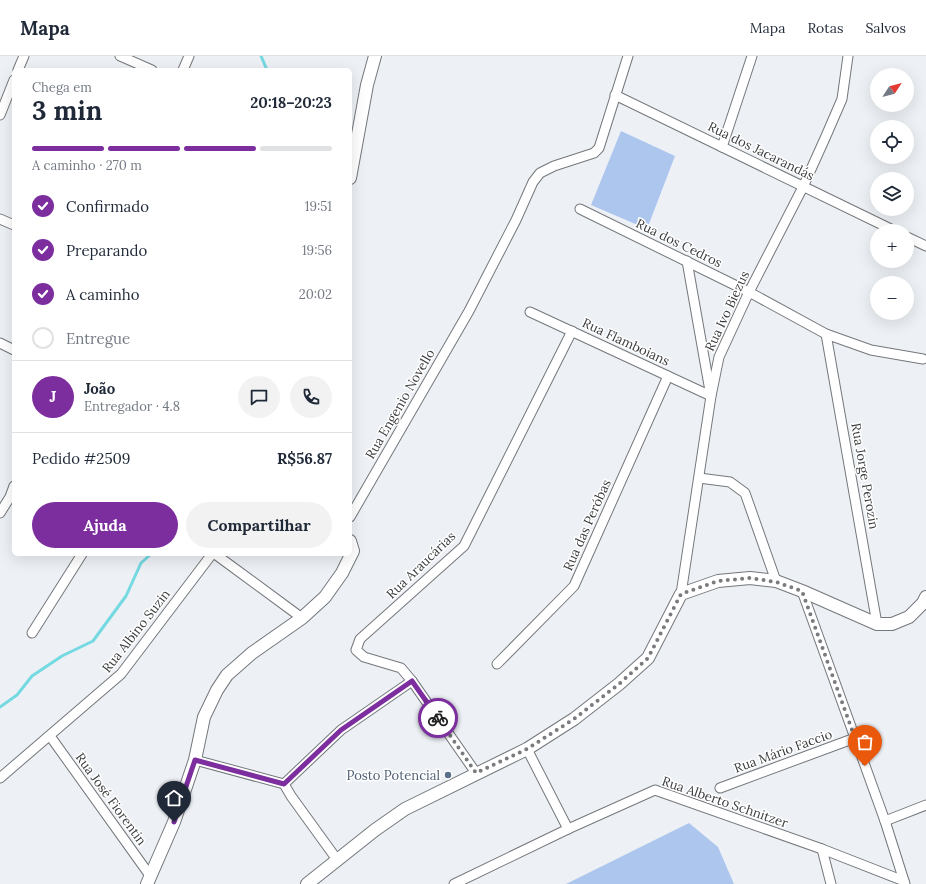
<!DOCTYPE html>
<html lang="pt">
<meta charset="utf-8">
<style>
:root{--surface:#fff;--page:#f2f2f3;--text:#1f2937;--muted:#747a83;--line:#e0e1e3;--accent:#7c2d9e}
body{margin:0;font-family:Lora,serif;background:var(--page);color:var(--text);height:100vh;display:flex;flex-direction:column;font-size:15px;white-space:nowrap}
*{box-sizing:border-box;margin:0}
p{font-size:13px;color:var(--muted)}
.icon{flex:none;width:22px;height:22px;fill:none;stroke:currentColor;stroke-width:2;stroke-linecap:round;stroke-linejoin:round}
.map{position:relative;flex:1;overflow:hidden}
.details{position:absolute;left:12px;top:12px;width:340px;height:488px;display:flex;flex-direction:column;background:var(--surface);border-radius:6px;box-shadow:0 4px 16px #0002}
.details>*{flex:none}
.needle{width:26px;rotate:54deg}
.tools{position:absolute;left:870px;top:12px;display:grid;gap:8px}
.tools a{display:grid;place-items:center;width:44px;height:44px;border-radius:50%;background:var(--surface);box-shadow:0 4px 16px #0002;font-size:20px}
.pin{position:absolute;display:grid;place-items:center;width:34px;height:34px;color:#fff;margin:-41px -17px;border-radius:50% 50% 50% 0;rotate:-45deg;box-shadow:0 0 4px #0007}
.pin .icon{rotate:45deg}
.courier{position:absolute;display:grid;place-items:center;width:40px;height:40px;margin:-20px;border:3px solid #7c2d9e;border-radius:50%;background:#fff;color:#222;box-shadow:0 1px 5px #0007}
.headline em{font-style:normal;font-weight:800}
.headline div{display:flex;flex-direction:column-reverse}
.headline{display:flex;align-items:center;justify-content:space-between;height:68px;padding:0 20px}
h1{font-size:26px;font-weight:800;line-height:30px}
.bar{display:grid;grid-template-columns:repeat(4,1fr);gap:6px 4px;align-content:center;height:48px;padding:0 20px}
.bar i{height:5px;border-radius:3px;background:var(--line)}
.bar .current{background:var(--accent)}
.bar p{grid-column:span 4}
.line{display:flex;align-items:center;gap:10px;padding:0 20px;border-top:1px solid var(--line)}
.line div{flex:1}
.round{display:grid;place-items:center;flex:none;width:42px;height:42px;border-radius:21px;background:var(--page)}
ol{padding:0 20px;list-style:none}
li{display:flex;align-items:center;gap:12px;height:44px}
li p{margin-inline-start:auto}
li .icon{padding:4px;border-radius:50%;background:var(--accent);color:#fff;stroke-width:4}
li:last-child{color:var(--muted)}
li i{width:22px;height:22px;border:2px solid var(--line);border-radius:50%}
.action{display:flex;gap:8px;margin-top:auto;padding:8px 20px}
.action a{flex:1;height:46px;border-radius:24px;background:var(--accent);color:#fff;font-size:16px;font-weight:800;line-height:46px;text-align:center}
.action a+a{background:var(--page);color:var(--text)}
header{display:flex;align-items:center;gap:24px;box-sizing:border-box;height:56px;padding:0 20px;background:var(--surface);border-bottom:1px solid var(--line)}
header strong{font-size:19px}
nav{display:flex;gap:22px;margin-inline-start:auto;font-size:14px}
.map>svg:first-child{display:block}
.green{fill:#adc6ee}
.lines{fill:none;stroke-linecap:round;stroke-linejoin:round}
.stream{stroke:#74d9e1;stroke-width:3}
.minor-casing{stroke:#74777b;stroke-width:11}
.major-casing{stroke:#74777b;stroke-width:14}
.minor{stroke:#fff;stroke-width:9}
.major{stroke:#fff;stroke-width:12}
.done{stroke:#797b7e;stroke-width:4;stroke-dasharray:0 7.2}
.route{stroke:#7c2d9e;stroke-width:5}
.service-dot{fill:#5c6f8a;stroke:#fff;stroke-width:1.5}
.labels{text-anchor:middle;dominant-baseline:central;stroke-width:3;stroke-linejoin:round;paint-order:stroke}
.street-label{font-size:13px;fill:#3b3c3e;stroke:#fff}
.service-label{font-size:13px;fill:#4e5e75;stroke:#fff;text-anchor:end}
</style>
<header>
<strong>Mapa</strong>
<nav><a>Mapa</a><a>Rotas</a><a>Salvos</a></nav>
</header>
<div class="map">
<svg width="926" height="828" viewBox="0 0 926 828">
<rect width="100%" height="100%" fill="#edf1f6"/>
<g class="green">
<polygon points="621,75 675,100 647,173 591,149"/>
<polygon points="689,767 718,791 734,828 566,828"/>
</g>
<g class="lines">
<g class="stream">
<polyline points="261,0 267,14"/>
<polyline points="0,651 17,639 32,620 62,600 93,585 126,540 141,507 151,498"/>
</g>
<defs>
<g id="minor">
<polyline points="120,0 152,14"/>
<polyline points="18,14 24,0"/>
<polyline points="183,14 189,0"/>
<polyline points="615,39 895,175"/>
<polyline points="0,59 14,24"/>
<polyline points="722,91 752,0"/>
<polyline points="580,153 749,236 826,278 871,294 923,303"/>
<polyline points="0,163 14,169"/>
<polyline points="907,181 926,190"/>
<polyline points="687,205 710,335"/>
<polyline points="530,256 711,340"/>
<polyline points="826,278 877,568"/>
<polyline points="0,287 14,294"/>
<polyline points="699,422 730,426 745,437 776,525"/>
<polyline points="0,457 10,441 14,430"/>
<polyline points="350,461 469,255 516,164 533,126 540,117 554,110 594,97 599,92 628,0"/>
<polyline points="215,498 302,562"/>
<polyline points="802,535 885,765 905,828"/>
<polyline points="681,538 711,340 719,301 749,236 803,131 826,80 842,43 848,0"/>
<polyline points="32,577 82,498"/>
<polyline points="497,608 574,530 668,320"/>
<polyline points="50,680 151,821"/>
<polyline points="527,693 568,773"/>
<polyline points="195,704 284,728 291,740 338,805"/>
<polyline points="476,717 412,625 401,612 364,601 356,594 360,583 464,490 572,275"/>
<polyline points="0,722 121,618 212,498"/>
<polyline points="284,728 341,674 412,625"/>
<polyline points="720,732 855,682"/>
<polyline points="885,765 926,749"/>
<polyline points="822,793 831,828"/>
<polyline points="454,828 568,773 655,734 822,793 904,825"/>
</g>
<g id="major">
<polyline points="350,122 367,29 375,0"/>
<polyline points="147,828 174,766 195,704 204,661 217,634 227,619 252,597 302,562 325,541 342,517 353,495 350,485"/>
<polyline points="307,828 375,774 405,753 527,693 574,663 619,628 648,602 681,538 718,525 750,522 776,525 802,535 877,568 892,568 909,561 923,547 926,541"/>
</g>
</defs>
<use href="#minor" class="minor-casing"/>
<use href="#major" class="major-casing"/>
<use href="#minor" class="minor"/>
<use href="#major" class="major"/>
</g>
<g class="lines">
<polyline class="done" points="438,662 476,717 527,693 574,663 619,628 648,602 681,538 718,525 750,522 776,526 802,535 865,710"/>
<polyline class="route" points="174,766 195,704 284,728 341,674 412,625 438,662"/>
</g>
<circle class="service-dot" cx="448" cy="719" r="4"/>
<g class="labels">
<g class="street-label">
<text transform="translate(761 95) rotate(26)">Rua dos Jacarandás</text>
<text transform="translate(679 187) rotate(26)">Rua dos Cedros</text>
<text transform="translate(727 255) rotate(-65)">Rua Ivo Biezus</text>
<text transform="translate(626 286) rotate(25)">Rua Flamboians</text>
<text transform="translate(400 348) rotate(-60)">Rua Engenio Novello</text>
<text transform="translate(865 420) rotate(80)">Rua Jorge Perozin</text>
<text transform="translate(587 469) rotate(-66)">Rua das Peróbas</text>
<text transform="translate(421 509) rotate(-44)">Rua Araucárias</text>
<text transform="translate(136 575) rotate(-52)">Rua Albino Suzin</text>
<text transform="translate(783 695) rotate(-20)">Rua Mário Faccio</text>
<text transform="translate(111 743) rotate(54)">Rua José Fiorentin</text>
<text transform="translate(725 746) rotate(19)">Rua Alberto Schnitzer</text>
</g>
<g class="service-label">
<text x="440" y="719">Posto Potencial</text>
</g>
</g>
</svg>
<div class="tools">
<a><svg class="needle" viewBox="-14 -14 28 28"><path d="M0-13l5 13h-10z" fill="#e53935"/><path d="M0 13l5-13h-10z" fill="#747a83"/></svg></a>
<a><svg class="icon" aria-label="locate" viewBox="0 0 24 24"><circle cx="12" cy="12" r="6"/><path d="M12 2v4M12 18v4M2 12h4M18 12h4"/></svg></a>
<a><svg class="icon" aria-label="layers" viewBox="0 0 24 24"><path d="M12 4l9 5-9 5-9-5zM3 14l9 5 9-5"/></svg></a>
<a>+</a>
<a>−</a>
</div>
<div class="pin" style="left:865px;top:710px;background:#ea580c"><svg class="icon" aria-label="bag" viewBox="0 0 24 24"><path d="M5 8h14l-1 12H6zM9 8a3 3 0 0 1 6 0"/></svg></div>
<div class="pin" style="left:174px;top:766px;background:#1f2937"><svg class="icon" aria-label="home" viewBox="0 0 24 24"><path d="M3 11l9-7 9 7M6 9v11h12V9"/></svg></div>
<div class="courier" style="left:438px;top:662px"><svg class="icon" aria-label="bike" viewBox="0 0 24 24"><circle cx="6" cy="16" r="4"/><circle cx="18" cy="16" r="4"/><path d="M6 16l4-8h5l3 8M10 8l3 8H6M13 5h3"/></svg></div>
<section class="details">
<div class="headline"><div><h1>3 min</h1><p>Chega em</p></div><em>20:18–20:23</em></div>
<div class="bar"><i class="current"></i><i class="current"></i><i class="current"></i><i></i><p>A caminho · 270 m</p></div>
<ol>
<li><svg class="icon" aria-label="check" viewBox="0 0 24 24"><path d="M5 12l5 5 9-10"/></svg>Confirmado<p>19:51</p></li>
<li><svg class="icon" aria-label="check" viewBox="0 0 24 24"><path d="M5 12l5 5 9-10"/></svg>Preparando<p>19:56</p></li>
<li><svg class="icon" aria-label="check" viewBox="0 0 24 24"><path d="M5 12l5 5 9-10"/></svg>A caminho<p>20:02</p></li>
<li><i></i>Entregue</li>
</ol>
<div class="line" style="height:72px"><b class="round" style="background:var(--accent);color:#fff">J</b><div><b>João</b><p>Entregador · 4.8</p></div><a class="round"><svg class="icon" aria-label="chat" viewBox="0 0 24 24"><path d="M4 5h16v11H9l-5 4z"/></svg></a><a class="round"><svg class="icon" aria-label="phone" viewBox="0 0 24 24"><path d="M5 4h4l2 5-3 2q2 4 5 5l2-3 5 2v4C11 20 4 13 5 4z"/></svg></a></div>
<div class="line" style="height:52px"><div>Pedido #2509</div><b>R$56.87</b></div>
<div class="action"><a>Ajuda</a><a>Compartilhar</a></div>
</section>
</div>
